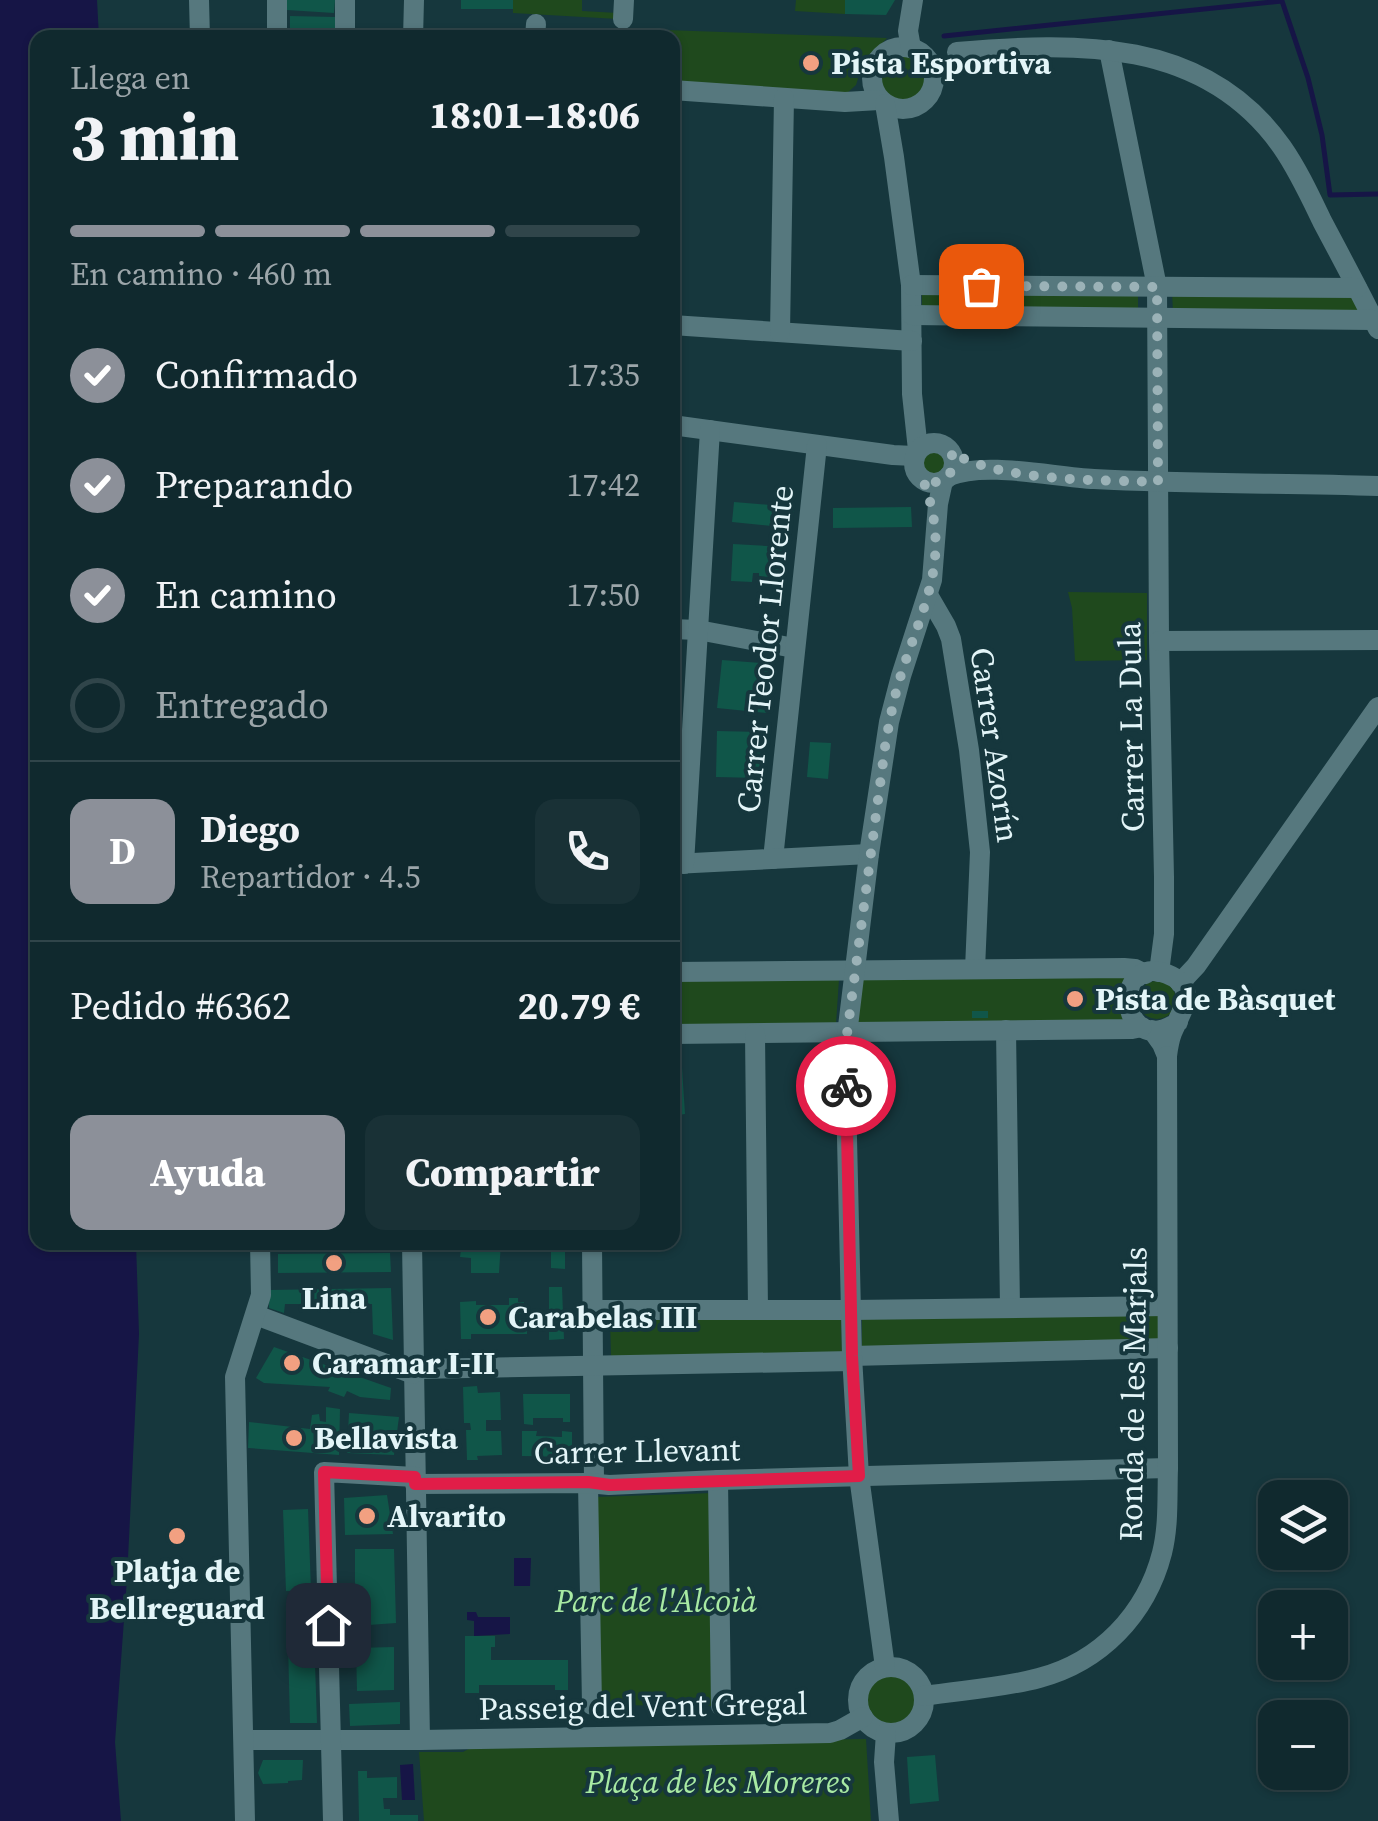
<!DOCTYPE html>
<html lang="es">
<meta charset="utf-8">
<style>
:root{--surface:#10292e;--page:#193136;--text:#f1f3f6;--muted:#9ca6aa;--line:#30454a;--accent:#8c9099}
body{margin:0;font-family:"Source Serif 4",serif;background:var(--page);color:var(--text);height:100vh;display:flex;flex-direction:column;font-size:38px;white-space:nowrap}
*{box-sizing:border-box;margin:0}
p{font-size:32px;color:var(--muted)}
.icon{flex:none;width:55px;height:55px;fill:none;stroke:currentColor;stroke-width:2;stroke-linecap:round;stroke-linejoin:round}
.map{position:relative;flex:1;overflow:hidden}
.panel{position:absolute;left:30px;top:30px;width:650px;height:1220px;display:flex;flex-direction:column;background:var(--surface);border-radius:20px;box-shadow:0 2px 8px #0004,0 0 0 2px var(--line)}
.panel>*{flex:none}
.fabs{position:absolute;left:1258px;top:1480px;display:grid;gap:20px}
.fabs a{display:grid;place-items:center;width:90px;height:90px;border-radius:20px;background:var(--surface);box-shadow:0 2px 8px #0004,0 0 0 2px var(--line);font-size:50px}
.pin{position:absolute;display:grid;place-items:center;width:85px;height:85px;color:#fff;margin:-42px;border-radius:20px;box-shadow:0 5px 15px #0006}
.courier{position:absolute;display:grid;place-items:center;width:100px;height:100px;margin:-50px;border:8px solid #e11d48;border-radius:50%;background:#fff;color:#222;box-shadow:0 2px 12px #0007}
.head em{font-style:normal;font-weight:800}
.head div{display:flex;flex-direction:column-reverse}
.head{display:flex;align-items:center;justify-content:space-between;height:170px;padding:0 40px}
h1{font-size:65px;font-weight:800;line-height:75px}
.bar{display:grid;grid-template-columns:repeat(4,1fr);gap:15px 10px;align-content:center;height:120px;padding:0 40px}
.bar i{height:12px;border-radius:8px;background:var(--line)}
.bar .selected{background:var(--accent)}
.bar p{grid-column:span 4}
.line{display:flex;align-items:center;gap:25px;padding:0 40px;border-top:2px solid var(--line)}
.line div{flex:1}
.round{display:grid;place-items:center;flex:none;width:105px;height:105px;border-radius:20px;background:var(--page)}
ol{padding:0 40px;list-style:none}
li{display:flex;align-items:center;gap:30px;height:110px}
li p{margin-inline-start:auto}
li .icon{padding:10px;border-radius:50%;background:var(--accent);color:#fff;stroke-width:4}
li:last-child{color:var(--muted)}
li i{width:55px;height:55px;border:5px solid var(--line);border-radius:50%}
.primary-button{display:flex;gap:20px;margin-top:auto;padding:20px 40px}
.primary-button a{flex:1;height:115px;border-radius:20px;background:var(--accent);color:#fff;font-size:40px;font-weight:800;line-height:115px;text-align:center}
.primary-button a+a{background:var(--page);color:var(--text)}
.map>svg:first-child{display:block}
.green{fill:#1f491d}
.water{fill:#161546}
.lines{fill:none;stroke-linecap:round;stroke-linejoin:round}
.stream{stroke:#161546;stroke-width:5}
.building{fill:#105649}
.minor{stroke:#56787e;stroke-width:20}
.done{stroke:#9bb2b7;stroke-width:10;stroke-dasharray:0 18}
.route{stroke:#e11d48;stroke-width:12}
.poi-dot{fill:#f2a081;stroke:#16373d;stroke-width:4}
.labels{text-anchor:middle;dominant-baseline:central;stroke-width:8;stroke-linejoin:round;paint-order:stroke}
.poi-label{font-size:32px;font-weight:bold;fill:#e3f5f8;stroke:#16373d;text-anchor:start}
.street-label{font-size:32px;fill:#e3f5f8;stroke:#16373d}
.park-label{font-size:32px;font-style:italic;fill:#a8eaa3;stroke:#16373d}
</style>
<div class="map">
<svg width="1378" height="1821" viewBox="0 0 1378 1821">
<rect width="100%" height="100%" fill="#16373d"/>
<g class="green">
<polygon points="513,0 582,0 582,11 618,13 618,19 513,13"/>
<polygon points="796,0 845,0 845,14 795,11"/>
<polygon points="638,29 887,38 863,63 856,85 846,94 673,82 672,38 637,38"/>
<circle cx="902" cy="78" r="23"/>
<polygon points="922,289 1138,292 1138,311 922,311"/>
<polygon points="1172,292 1351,293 1361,313 1173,312"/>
<circle cx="933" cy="462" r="13"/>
<polygon points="1068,592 1147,593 1147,660 1075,661 1072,608"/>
<polygon points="1131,975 1129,1022 857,1025 861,978"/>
<polygon points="839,979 836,1024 673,1026 672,980"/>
<circle cx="1157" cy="1000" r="19"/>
<polygon points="1159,1309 1159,1343 862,1348 862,1315"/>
<polygon points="841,1316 842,1354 611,1356 610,1318"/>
<polygon points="714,1493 717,1706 599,1705 594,1497"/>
<circle cx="891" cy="1699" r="25"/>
<polygon points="866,1739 871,1821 424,1821 419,1752 463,1752 476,1745"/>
</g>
<g class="water">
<polygon points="0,0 97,0 99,37 38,38 38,1242 136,1243 139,1334 127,1579 115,1742 121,1821 0,1821"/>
<polygon points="514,1558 531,1558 530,1586 514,1586"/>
<polygon points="467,1612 476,1612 478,1617 510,1617 510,1634 474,1636 474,1621 467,1620"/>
<polygon points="413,1764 415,1800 402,1800 400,1765"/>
</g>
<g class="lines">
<polyline class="stream" points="944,36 1282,1 1308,78 1322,135 1330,195 1378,194"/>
</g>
<g class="building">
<polygon points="287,0 335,0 334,13 287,10"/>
<rect x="461" y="0" width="52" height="9"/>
<polygon points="845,0 895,0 886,15 845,14"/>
<polygon points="290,16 335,17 335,38 290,38"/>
<polygon points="466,28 514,30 513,38 466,38"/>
<polygon points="734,502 794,507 792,528 732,522"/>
<polygon points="911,507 912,527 833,528 833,508"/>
<polygon points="733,544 784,547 781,585 759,584 759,573 753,573 752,582 731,581"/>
<polygon points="722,660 772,664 767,713 717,708"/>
<polygon points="717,731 761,732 760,778 716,777"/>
<polygon points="810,742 831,743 828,779 807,777"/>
<rect x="972" y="1011" width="16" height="7"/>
<polygon points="681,1052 685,1114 672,1116 672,1053"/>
<polygon points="462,1242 501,1242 499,1273 471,1273 471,1258 460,1257"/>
<polygon points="551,1245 565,1245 565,1269 551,1268"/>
<polygon points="390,1253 391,1272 278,1273 278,1254"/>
<polygon points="549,1287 562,1287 564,1339 549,1340"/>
<polygon points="391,1288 393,1340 373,1334 372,1304 285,1304 284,1313 269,1308 269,1290"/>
<polygon points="509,1298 518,1298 518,1302 524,1302 524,1314 515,1314 515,1320 527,1320 527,1334 471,1334 471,1339 461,1339 460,1302 476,1301 476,1305 509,1305"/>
<polygon points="274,1347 391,1388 390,1400 360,1397 347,1391 344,1397 328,1391 330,1387 264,1383 256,1378"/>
<polygon points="477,1386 478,1393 500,1392 501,1420 486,1420 486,1431 501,1431 502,1455 477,1456 478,1460 467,1460 466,1430 471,1430 470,1423 464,1423 463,1387"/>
<polygon points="523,1394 570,1394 570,1422 563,1422 563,1418 533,1418 533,1425 524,1424"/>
<polygon points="326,1407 340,1409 339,1455 248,1448 249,1422 310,1429 312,1415 319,1414 320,1421 326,1422"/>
<polygon points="349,1413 399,1417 394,1455 347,1453"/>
<polygon points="522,1431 537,1431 536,1436 562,1437 562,1431 572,1432 572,1457 522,1456"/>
<polygon points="387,1495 393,1534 345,1535 344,1498"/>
<polygon points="308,1509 311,1590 286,1591 283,1510"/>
<polygon points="355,1549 394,1549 396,1623 355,1626"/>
<polygon points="287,1604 313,1604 317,1723 290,1723"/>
<polygon points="465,1636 495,1636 495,1647 491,1647 491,1660 568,1660 568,1690 555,1690 555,1685 479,1685 479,1693 465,1693"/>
<polygon points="394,1647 394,1690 357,1691 356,1648"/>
<polygon points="400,1702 400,1724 350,1726 349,1704"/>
<polygon points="935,1755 939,1801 910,1804 907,1757"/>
<polygon points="263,1760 303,1760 302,1780 288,1781 288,1783 263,1784 258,1773"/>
<polygon points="358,1771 367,1771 367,1778 397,1777 397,1798 383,1798 384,1809 390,1809 390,1815 418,1815 418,1821 359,1821"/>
</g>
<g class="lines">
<g class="minor">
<polyline points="199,0 200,38"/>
<polyline points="277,0 277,38"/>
<polyline points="623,19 624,0"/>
<polyline points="345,38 345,0"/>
<polyline points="413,38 414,0"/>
<polyline points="535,38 536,24"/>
<circle cx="903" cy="78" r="31"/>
<polyline points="911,48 908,31 913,0"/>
<polyline points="1109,50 1157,287 1159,641 1164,877 1164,934 1159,972"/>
<path d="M957,52C1076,42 1205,37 1282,147C1298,170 1310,196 1322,221C1341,257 1360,292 1378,329"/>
<polyline points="672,90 845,102 879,100"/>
<polyline points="885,104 894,157 911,285 912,394 918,450"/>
<polyline points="911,285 1357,288"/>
<polyline points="912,315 1373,320"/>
<polyline points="672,325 912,341"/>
<polyline points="780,332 784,98"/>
<polyline points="672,425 893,455 914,456"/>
<circle cx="934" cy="463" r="20"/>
<path d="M949,476C985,461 1053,477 1094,479C1188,484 1283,483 1378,486"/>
<polyline points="928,595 946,626 951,639 969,750 980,852 975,969"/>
<polyline points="672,629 698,630 794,648"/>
<polyline points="1159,641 1378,640"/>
<polyline points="773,859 817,445"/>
<polyline points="674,864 869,854"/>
<polyline points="684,864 710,430"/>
<polyline points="672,972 1124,968 1135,969 1145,974"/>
<polyline points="1180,983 1196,966 1378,707"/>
<polyline points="1006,1030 1010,1308"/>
<path d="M1152,1030L1162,1044L1167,1056C1168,1048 1169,1041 1172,1033C1180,1013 1201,987 1167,974C1111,952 1118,1062 1178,1022"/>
<polyline points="672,1034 1132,1029 1142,1027"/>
<polyline points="755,1034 758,1310"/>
<polyline points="412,1242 420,1740"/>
<polyline points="592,1242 594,1483"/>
<polyline points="592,1310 851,1310 1167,1306"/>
<polyline points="256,1315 413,1374"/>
<polyline points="852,1356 1168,1348"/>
<polyline points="413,1369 852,1361"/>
<polyline points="718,1480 721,1706"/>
<polyline points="588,1483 592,1705"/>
<polyline points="415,1484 588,1483 609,1485 718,1480 1168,1468"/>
<circle cx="891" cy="1700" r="33"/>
<polyline points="885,1667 859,1476 852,1356 845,1051 869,854 889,722 901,676 932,580 938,504 943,481"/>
<path d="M924,1696C962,1690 1002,1688 1039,1678C1100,1662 1146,1615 1162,1553C1169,1525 1167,1496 1168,1468L1167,1056"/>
<polyline points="886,1733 884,1762 889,1821"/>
<polyline points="244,1740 420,1740 830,1733 840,1730 863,1717"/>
<polyline points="245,1821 235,1377 261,1295 260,1242"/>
<polyline points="333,1821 324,1472 415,1477"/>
</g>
</g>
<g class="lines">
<path class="done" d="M846,1086L847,1034L885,747C889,724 893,701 900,678C923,604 953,559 923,480C944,488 958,472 951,452C999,482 1102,480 1158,482L1157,287L981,286"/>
<polyline class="route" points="328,1625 324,1472 415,1477 415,1484 588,1482 610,1485 859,1476 852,1356 846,1086"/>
</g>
<g class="poi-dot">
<circle cx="811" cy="63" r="10"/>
<circle cx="1075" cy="999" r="10"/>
<circle cx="334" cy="1263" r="10"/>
<circle cx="488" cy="1317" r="10"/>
<circle cx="292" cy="1363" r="10"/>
<circle cx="294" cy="1438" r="10"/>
<circle cx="367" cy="1516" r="10"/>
<circle cx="177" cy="1536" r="10"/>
</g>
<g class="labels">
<g class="poi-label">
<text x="831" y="63">Pista Esportiva</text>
<text x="1095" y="999">Pista de Bàsquet</text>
<text x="334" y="1298" text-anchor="middle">Lina</text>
<text x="508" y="1317">Carabelas III</text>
<text x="312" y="1363">Caramar I-II</text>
<text x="314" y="1438">Bellavista</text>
<text x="387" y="1516">Alvarito</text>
<text x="177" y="1571" text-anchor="middle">Platja de<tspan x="177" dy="37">Bellreguard</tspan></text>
</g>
<g class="street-label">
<text transform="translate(765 649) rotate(-84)">Carrer Teodor Llorente</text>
<text transform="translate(1131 727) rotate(-91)">Carrer La Dula</text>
<text transform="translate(995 745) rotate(82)">Carrer Azorín</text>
<text transform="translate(1133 1394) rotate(-89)">Ronda de les Marjals</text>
<text transform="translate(637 1451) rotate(-1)">Carrer Llevant</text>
<text transform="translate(643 1706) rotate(-1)">Passeig del Vent Gregal</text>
</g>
<g class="park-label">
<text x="656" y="1601">Parc de l'Alcoià</text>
<text x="718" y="1782">Plaça de les Moreres</text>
</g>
</g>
</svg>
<div class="fabs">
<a><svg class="icon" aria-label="layers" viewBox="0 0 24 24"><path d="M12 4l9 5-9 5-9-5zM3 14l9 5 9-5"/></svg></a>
<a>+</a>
<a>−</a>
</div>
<div class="pin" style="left:981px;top:286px;background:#ea580c"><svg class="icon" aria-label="bag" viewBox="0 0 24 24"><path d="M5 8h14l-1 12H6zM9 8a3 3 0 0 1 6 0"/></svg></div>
<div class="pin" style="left:328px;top:1625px;background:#1f2937"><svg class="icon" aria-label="home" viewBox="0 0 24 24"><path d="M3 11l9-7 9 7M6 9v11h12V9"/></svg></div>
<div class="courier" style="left:846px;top:1086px"><svg class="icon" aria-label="bike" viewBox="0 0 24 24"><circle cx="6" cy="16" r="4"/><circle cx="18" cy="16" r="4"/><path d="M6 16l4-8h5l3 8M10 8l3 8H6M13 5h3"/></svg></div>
<section class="panel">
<div class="head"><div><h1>3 min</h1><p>Llega en</p></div><em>18:01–18:06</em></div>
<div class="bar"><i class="selected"></i><i class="selected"></i><i class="selected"></i><i></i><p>En camino · 460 m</p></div>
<ol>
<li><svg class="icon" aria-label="check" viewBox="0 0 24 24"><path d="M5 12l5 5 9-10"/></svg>Confirmado<p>17:35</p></li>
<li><svg class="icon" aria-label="check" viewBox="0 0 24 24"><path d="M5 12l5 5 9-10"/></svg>Preparando<p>17:42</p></li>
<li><svg class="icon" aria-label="check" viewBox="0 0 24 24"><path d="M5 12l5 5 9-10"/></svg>En camino<p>17:50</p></li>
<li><i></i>Entregado</li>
</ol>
<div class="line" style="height:180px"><b class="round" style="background:var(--accent);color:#fff">D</b><div><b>Diego</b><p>Repartidor · 4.5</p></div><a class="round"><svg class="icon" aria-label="phone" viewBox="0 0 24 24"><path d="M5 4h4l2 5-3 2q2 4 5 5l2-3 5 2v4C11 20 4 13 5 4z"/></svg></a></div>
<div class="line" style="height:130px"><div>Pedido #6362</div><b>20.79 €</b></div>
<div class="primary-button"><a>Ayuda</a><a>Compartir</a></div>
</section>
</div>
